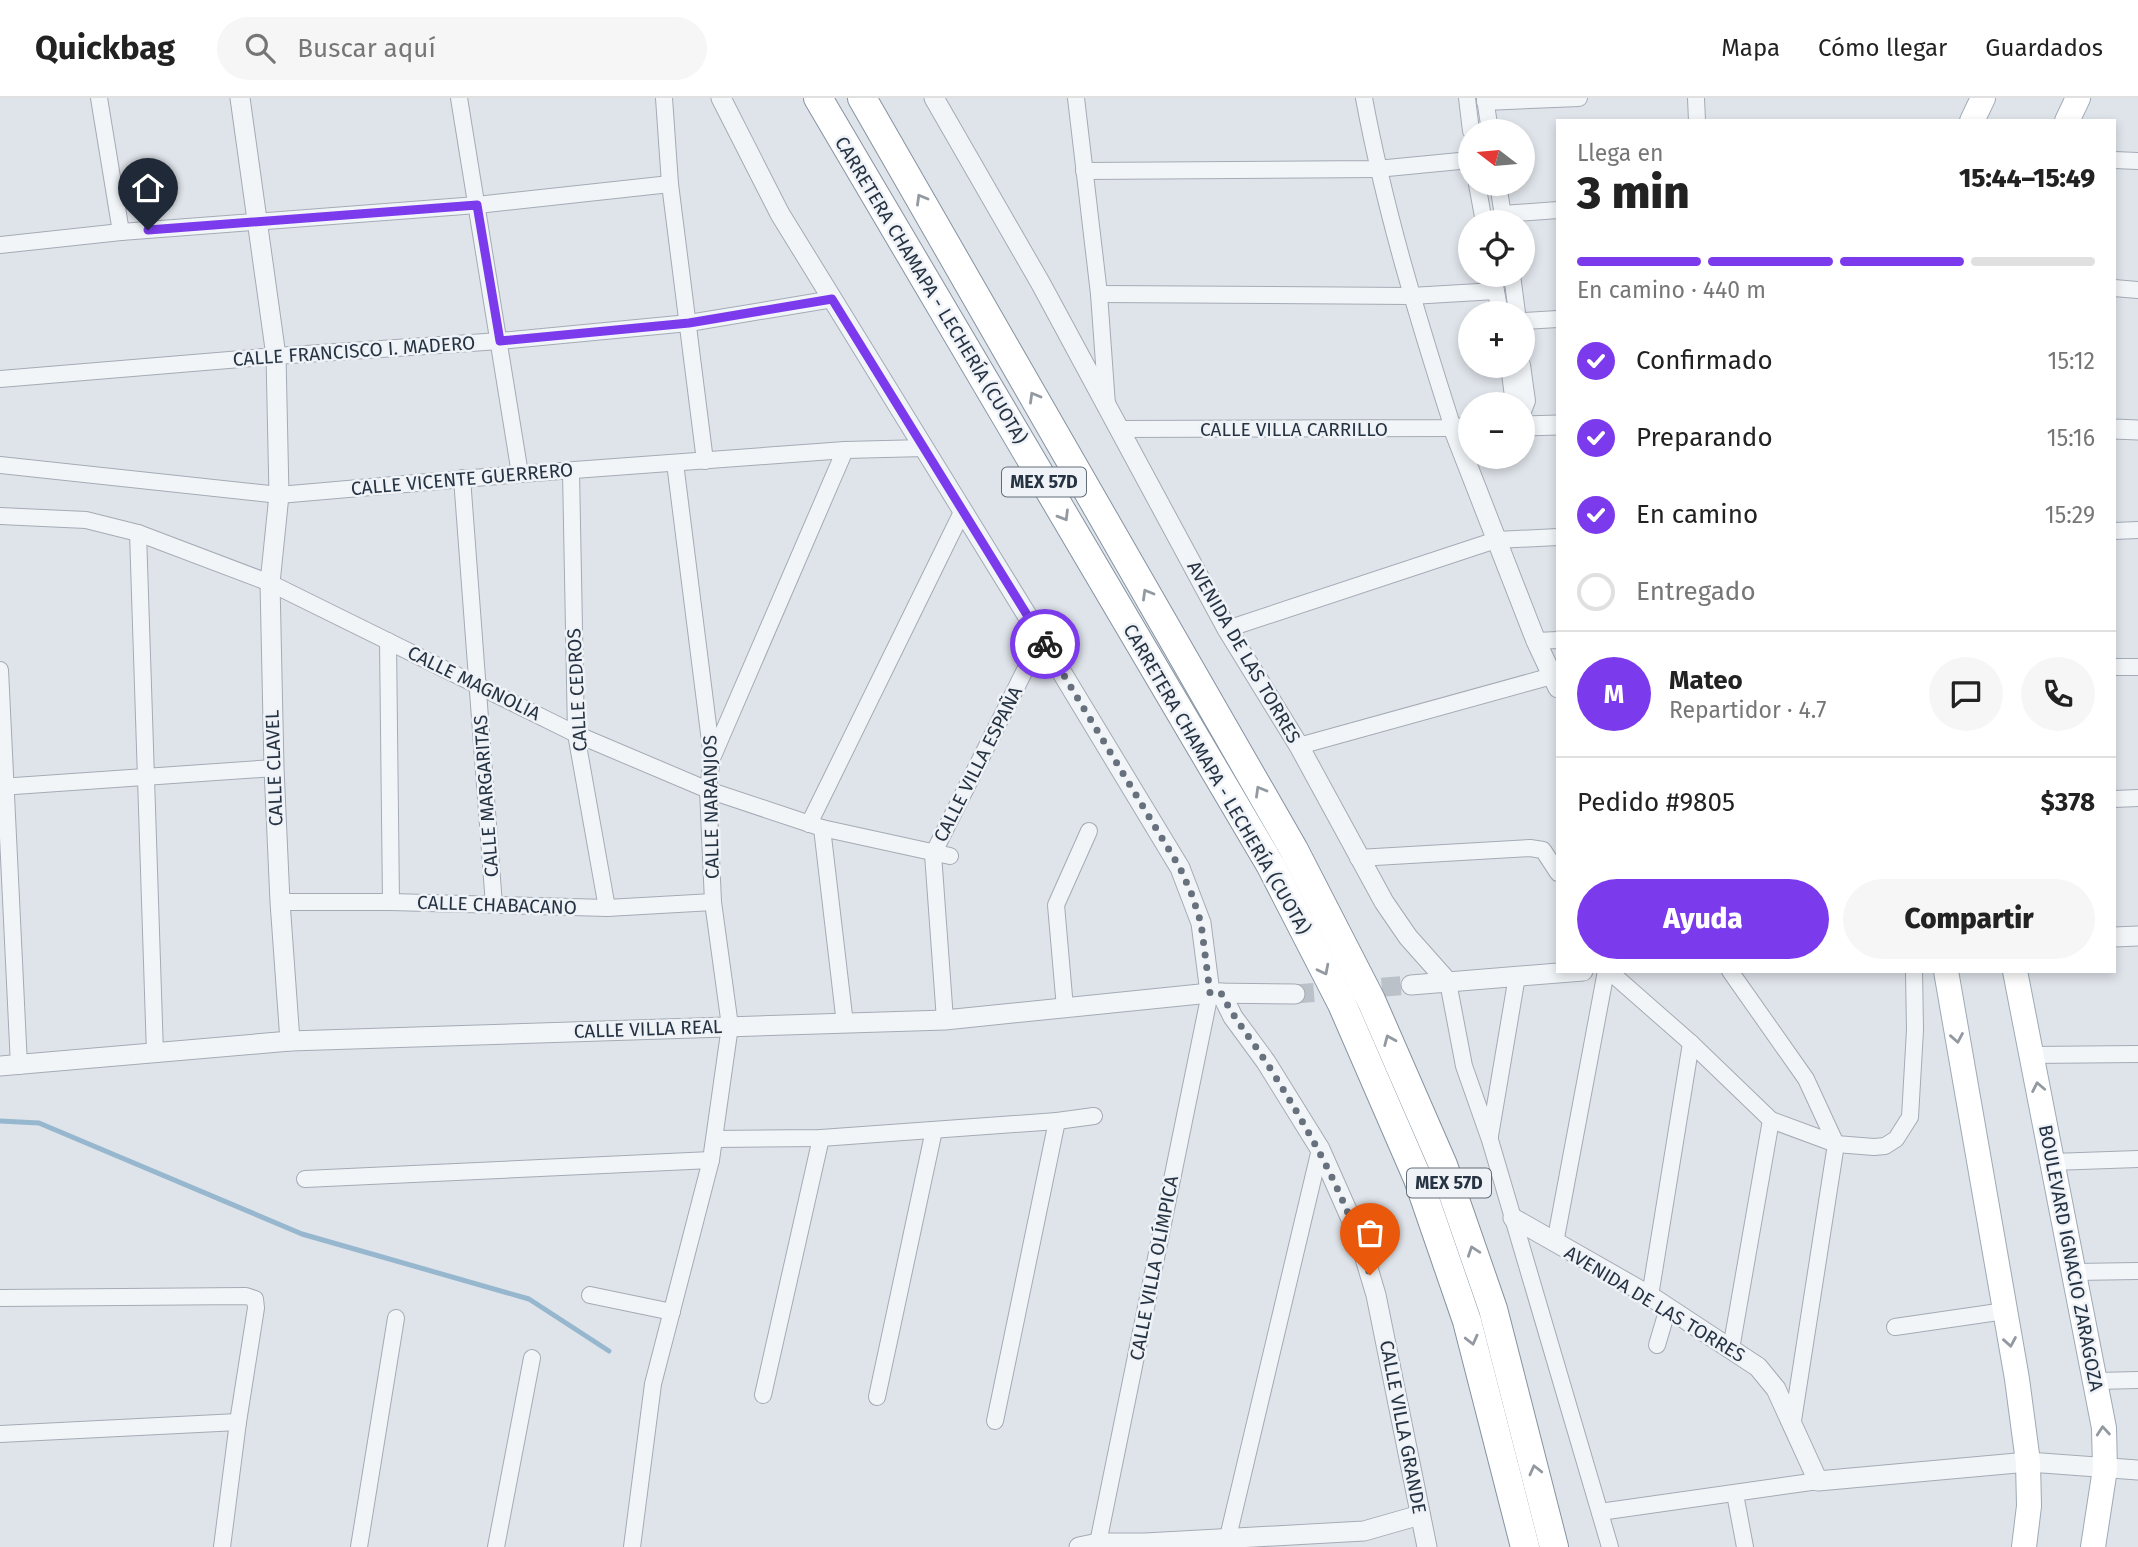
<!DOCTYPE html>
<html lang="es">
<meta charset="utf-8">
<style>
:root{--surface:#fff;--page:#f6f6f6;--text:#222;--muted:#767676;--line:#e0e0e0;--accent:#7c3aed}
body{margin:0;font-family:"Fira Sans",sans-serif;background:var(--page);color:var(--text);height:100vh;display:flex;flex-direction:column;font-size:26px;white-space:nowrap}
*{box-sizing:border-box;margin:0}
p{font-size:23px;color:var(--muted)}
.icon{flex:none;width:38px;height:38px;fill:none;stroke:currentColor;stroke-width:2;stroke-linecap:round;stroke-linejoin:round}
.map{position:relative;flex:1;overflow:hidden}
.sheet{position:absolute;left:1556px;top:21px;width:560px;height:854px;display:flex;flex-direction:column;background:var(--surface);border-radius:0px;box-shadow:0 4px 10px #0003}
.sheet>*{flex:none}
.needle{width:46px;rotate:286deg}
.buttons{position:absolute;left:1458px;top:21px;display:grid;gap:14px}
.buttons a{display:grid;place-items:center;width:77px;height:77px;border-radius:50%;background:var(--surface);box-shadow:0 4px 10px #0003;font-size:35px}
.pin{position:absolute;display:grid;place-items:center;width:60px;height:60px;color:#fff;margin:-72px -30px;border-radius:50% 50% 50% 0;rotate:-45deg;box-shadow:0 0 7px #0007}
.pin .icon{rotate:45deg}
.courier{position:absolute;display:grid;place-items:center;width:70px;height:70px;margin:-35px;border:5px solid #7c3aed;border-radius:50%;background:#fff;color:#222;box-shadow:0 2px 9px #0007}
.overview em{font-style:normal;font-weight:800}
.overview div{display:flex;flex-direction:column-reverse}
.overview{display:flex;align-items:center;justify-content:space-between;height:119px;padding:0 21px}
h1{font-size:46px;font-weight:800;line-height:52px}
.bar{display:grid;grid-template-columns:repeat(4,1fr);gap:10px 7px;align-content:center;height:84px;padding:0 21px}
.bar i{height:9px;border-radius:5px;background:var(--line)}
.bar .current{background:var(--accent)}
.bar p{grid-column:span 4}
.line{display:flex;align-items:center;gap:18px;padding:0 21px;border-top:2px solid var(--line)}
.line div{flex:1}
.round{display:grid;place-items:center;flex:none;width:74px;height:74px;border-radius:37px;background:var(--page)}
ol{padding:0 21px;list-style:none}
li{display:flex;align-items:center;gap:21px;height:77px}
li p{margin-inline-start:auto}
li .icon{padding:7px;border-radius:50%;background:var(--accent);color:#fff;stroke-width:4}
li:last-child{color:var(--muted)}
li i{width:38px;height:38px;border:4px solid var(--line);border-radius:50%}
.primary-button{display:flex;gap:14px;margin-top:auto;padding:14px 21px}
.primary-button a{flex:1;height:80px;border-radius:42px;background:var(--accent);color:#fff;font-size:28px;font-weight:800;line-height:80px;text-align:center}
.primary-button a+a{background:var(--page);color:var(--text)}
header{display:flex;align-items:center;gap:42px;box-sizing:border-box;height:98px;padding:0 35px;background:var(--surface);border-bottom:2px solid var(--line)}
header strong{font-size:33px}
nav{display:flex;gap:38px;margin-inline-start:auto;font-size:24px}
.search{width:490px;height:63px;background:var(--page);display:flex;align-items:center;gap:18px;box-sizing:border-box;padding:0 24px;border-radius:38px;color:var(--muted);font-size:26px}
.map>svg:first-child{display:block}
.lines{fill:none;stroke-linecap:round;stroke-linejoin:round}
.stream{stroke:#96b7ce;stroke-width:5}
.tertiary-tunnel{stroke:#bac1c9;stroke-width:19;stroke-dasharray:19 10;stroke-linecap:butt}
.minor-casing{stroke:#a4abb5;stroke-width:18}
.tertiary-casing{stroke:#a4abb5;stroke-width:21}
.primary-casing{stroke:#9daab7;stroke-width:26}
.motorway-casing{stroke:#8593a2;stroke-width:30}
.minor{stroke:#f2f5f8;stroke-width:16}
.tertiary{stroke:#f2f5f8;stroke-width:19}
.primary{stroke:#fff;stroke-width:24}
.motorway{stroke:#fff;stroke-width:28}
.oneway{stroke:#9299a1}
.done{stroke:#67717d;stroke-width:7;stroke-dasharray:0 12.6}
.route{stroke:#7c3aed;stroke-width:9}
.labels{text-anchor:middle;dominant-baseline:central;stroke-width:5;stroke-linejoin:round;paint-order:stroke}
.shield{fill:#eff3f7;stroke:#626d79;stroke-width:2}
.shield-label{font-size:18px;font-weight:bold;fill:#263343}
.street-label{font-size:19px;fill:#263343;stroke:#eff3f7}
</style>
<header>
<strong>Quickbag</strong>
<div class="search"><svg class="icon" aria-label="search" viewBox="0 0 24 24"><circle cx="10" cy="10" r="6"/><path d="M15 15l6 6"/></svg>Buscar aquí</div>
<nav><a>Mapa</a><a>Cómo llegar</a><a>Guardados</a></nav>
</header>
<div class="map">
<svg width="2138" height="1449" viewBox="0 0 2138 1449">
<rect width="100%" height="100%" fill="#dfe4ea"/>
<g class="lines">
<polyline class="stream" points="0,1023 39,1025 302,1136 529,1201 609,1253"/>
<polyline class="tertiary-tunnel" points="1295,896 1411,887"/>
<defs>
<g id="minor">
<polyline points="99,0 121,134"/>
<polyline points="459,0 520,376"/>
<polyline points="664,0 670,86 705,363"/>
<polyline points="1076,0 1099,196 1107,307"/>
<polyline points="1467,0 1471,33"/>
<polyline points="1485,0 1490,33"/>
<polyline points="1696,0 1697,23"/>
<polyline points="1485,4 1579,0"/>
<polyline points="2114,62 2138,63"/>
<polyline points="1084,73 1377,71 1470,62"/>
<polyline points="1477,86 1484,124"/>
<polyline points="1498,86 1504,124"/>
<polyline points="1503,116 1558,112"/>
<polyline points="0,147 121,134 477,107 670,86"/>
<polyline points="1493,177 1500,215"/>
<polyline points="1512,177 1517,215"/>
<polyline points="2114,190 2138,192"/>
<polyline points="1099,196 1411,198 1496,193"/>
<polyline points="1522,223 1558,221"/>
<polyline points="1522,267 1527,303 1522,316"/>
<polyline points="1509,268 1514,306"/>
<polyline points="0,281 276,258 500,243 689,225 833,201"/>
<path d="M1119,331L1453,330C1418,221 1385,113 1364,0"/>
<polyline points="0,367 279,397 520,376 845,352 925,350"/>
<polyline points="571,373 576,636 607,810"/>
<polyline points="462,380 494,807"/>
<polyline points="0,418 86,422 138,435 270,485 576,636 708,692 822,730 950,758"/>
<polyline points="2114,433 2138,432"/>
<polyline points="138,435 155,956"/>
<polyline points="1227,531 1496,442 1558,439"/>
<polyline points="388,543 391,804"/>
<polyline points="1536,543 1558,542"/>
<polyline points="2114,569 2138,569"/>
<polyline points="0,572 19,968"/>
<polyline points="1299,648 1552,578"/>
<polyline points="713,658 845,352"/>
<polyline points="0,689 274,670"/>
<polyline points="2114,701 2138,700"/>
<polyline points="809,726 963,412"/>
<polyline points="822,730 845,926"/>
<polyline points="1358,760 1530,750 1543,752 1558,775"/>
<polyline points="280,804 391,804 607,810 713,804"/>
<polyline points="1609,873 1691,945 1771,1022 1836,1046 1874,1049 1885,1048 1896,1041 1910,1019 1915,932 1914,873"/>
<polyline points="1730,873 1806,981 1836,1046 1792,1329"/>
<polyline points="1448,884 1464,968 1490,1042 1610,1449"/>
<polyline points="1065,910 1056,807 1089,733"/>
<polyline points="945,922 933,756 1041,540"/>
<polyline points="2032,957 2138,956"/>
<polyline points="1490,1038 1517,878"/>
<polyline points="715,1041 821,1040 1057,1023 1094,1018"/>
<polyline points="2052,1064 2138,1061"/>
<polyline points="305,1081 711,1062"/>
<polyline points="1555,1145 1606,873"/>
<polyline points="2074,1174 2138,1173"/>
<polyline points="590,1197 672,1214"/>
<polyline points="1650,1198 1691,945"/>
<polyline points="0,1200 246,1198 255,1201 256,1210 238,1324 222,1449"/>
<polyline points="1895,1229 2005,1213"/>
<polyline points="1657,1247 1668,1210"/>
<polyline points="1731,1251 1771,1022"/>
<polyline points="2096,1283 2138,1282"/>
<polyline points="763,1297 821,1040"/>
<polyline points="877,1299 934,1032"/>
<polyline points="995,1323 1057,1023"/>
<polyline points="0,1336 238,1324"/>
<polyline points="1735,1396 1745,1449"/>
<polyline points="1600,1414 1818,1383"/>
<polyline points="1228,1439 1320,1051"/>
<polyline points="1098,1445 1210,895"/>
<polyline points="359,1449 396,1220"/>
<polyline points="496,1449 532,1260"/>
<polyline points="632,1449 653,1286 711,1062 730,928 713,804 708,692 712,659 675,365"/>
</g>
<g id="tertiary">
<polyline points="240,0 276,258 279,397 270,485 274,670 280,804 290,943"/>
<polyline points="721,0 780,116 1041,540 1180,770 1201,825 1210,895"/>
<polyline points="934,0 1041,186 1227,531 1299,648 1384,804 1408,839 1448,884"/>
<polyline points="1522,328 1558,327"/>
<polyline points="1470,330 1453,330 1536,543 1558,590"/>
<polyline points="2114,331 2138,332"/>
<polyline points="2114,839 2138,838"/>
<polyline points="1411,887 1583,873"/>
<polyline points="1221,895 1233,919 1266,964 1320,1051 1358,1137 1376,1197 1427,1449"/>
<polyline points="0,968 290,943 945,922 1210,895 1295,896"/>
<polyline points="1513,1120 1650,1198 1758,1269 1776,1291 1818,1383 2028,1364 2138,1372"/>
<polyline points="1079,1449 1098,1445 1145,1445 1364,1433 1420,1417"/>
</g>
<g id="primary">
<polyline points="1972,23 1983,0"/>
<polyline points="2067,23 2078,0"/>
<polyline points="1946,873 2017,1281 2028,1364 2029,1408 2024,1449"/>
<polyline points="2015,873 2104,1330 2105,1371 2093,1449"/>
</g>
<g id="motorway">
<polyline points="818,0 1271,768 1342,906 1418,1081 1467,1223 1525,1449"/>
<polyline points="862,0 1294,752 1371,902 1443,1067 1493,1211 1554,1449"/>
</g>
</defs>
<use href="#minor" class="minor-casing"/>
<use href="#tertiary" class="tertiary-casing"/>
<use href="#primary" class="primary-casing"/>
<use href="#motorway" class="motorway-casing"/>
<use href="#minor" class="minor"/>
<use href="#tertiary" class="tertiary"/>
<use href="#primary" class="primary"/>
<use href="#motorway" class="motorway"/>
</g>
<defs><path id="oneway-chevron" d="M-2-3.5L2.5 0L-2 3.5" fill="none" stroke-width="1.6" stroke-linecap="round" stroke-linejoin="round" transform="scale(1.75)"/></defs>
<g class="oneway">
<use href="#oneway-chevron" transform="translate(921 101) rotate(-120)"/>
<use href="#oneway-chevron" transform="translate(1034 299) rotate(-120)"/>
<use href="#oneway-chevron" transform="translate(1064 418) rotate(59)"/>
<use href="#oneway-chevron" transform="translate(1147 496) rotate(-120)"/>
<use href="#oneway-chevron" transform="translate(1260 693) rotate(-120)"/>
<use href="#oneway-chevron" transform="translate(1324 872) rotate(63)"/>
<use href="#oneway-chevron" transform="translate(1957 940) rotate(80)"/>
<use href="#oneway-chevron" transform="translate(1389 942) rotate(-113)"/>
<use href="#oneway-chevron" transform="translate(2038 989) rotate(-101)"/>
<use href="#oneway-chevron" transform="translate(1473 1153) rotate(-109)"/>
<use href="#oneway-chevron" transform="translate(1472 1242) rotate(76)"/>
<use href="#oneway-chevron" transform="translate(2010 1244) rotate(80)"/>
<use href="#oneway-chevron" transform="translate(2103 1333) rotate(-95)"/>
<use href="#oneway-chevron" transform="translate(1535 1372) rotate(-104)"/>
</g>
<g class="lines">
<path class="done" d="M1045,546L1180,770L1192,797L1201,825L1210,895H1221C1234,921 1252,942 1268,967C1311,1035 1347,1099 1370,1177"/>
<polyline class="route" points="148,132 477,107 500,243 689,225 832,201 1045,546"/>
</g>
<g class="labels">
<g class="shield">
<rect x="1002" y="369.5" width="84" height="29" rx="5"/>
<rect x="1407" y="1070.5" width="84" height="29" rx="5"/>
</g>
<g class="shield-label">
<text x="1044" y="384">MEX 57D</text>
<text x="1449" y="1085">MEX 57D</text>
</g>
<g class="street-label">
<text transform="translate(931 192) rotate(59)">CARRETERA CHAMAPA - LECHERÍA (CUOTA)</text>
<text transform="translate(354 253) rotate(-4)">CALLE FRANCISCO I. MADERO</text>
<text x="1294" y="331">CALLE VILLA CARRILLO</text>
<text transform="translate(462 381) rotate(-5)">CALLE VICENTE GUERRERO</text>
<text transform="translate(1244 554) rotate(60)">AVENIDA DE LAS TORRES</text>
<text transform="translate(474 585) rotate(26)">CALLE MAGNOLIA</text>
<text transform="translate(577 592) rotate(-93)">CALLE CEDROS</text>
<text transform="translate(978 666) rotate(-63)">CALLE VILLA ESPAÑA</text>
<text transform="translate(274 670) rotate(-92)">CALLE CLAVEL</text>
<text transform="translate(1217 681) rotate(60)">CARRETERA CHAMAPA - LECHERÍA (CUOTA)</text>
<text transform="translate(486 698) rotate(-94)">CALLE MARGARITAS</text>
<text transform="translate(711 709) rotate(-91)">CALLE NARANJOS</text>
<text transform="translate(497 807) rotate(2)">CALLE CHABACANO</text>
<text transform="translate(648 931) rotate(-2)">CALLE VILLA REAL</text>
<text transform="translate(2071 1160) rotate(79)">BOULEVARD IGNACIO ZARAGOZA</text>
<text transform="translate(1154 1170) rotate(-79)">CALLE VILLA OLÍMPICA</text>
<text transform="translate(1655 1206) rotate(31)">AVENIDA DE LAS TORRES</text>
<text transform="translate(1403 1329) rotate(79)">CALLE VILLA GRANDE</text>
</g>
</g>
</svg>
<div class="buttons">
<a><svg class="needle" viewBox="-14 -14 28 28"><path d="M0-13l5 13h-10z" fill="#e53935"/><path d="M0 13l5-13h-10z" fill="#767676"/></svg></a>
<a><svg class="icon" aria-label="locate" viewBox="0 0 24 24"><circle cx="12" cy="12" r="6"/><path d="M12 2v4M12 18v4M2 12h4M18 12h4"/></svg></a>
<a>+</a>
<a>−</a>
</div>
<div class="pin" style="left:1370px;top:1177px;background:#ea580c"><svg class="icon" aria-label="bag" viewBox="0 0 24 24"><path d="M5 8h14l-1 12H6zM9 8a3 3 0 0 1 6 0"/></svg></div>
<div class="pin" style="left:148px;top:132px;background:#1f2937"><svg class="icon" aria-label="home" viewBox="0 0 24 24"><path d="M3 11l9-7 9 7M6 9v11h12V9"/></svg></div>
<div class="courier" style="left:1045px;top:546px"><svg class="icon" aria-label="bike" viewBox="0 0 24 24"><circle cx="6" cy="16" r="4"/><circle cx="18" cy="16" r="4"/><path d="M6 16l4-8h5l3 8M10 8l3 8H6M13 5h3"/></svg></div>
<section class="sheet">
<div class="overview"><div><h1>3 min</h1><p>Llega en</p></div><em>15:44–15:49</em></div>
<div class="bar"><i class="current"></i><i class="current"></i><i class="current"></i><i></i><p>En camino · 440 m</p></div>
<ol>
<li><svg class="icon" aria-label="check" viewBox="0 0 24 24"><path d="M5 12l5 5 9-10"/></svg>Confirmado<p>15:12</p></li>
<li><svg class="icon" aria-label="check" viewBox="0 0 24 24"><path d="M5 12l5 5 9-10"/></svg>Preparando<p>15:16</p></li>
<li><svg class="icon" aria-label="check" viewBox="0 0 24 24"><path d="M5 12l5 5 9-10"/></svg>En camino<p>15:29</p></li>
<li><i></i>Entregado</li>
</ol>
<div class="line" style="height:126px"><b class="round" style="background:var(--accent);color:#fff">M</b><div><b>Mateo</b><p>Repartidor · 4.7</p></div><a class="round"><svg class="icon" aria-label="chat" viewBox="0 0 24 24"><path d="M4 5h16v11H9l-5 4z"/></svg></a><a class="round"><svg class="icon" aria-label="phone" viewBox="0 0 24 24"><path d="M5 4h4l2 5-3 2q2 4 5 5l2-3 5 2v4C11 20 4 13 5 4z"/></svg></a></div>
<div class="line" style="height:91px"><div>Pedido #9805</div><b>$378</b></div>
<div class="primary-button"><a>Ayuda</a><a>Compartir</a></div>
</section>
</div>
